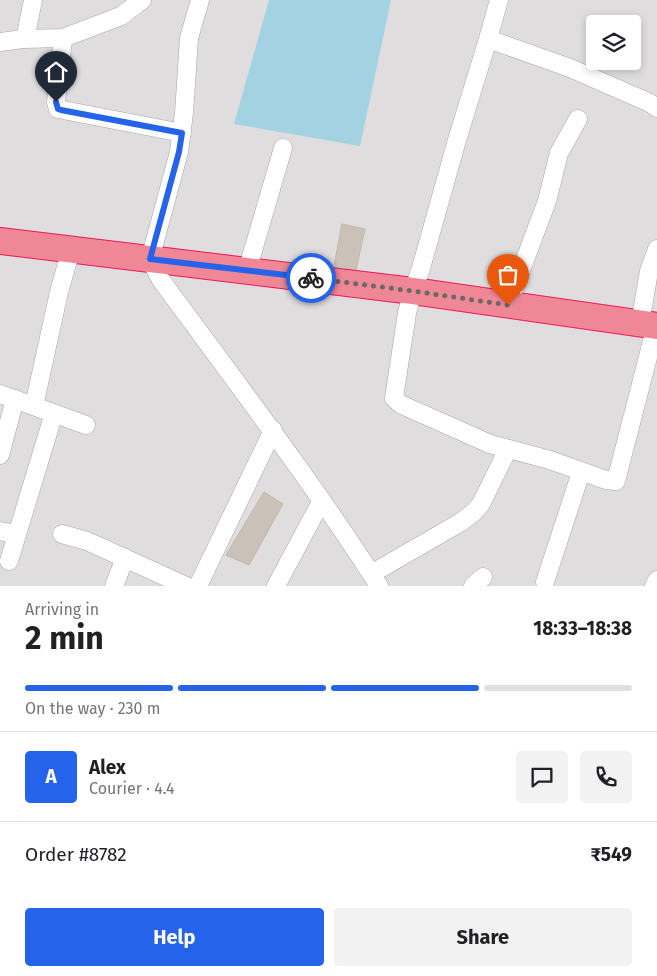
<!DOCTYPE html>
<meta charset="utf-8">
<style>
:root{--surface:#fff;--page:#f2f2f2;--text:#202124;--muted:#757577;--line:#e0e0e0;--accent:#2563eb}
body{margin:0;font-family:"Fira Sans",sans-serif;background:var(--page);color:var(--text);height:100vh;display:flex;flex-direction:column;font-size:19px;white-space:nowrap}
*{box-sizing:border-box;margin:0}
p{font-size:16px;color:var(--muted)}
.icon{flex:none;width:28px;height:28px;fill:none;stroke:currentColor;stroke-width:2;stroke-linecap:round;stroke-linejoin:round}
.map{position:relative;height:586px;overflow:hidden}
.sheet{display:flex;flex-direction:column;background:var(--surface);flex:1}
.sheet>*{flex:none}
.tools{position:absolute;left:586px;top:15px;display:grid;gap:10px}
.tools a{display:grid;place-items:center;width:55px;height:55px;border-radius:5px;background:var(--surface);box-shadow:0 2px 8px #0003;font-size:25px}
.pin{position:absolute;display:grid;place-items:center;width:42px;height:42px;color:#fff;margin:-51px -21px;border-radius:50% 50% 50% 0;rotate:-45deg;box-shadow:0 0 5px #0007}
.pin .icon{rotate:45deg}
.courier{position:absolute;display:grid;place-items:center;width:50px;height:50px;margin:-25px;border:4px solid #2563eb;border-radius:50%;background:#fff;color:#222;box-shadow:0 1px 6px #0007}
.overview em{font-style:normal;font-weight:700}
.overview div{display:flex;flex-direction:column-reverse}
.overview{display:flex;align-items:center;justify-content:space-between;height:85px;padding:0 25px}
h1{font-size:32px;font-weight:700;line-height:38px}
.bar{display:grid;grid-template-columns:repeat(4,1fr);gap:8px 5px;align-content:center;height:60px;padding:0 25px}
.bar i{height:6px;border-radius:4px;background:var(--line)}
.bar .on{background:var(--accent)}
.bar p{grid-column:span 4}
.line{display:flex;align-items:center;gap:12px;padding:0 25px;border-top:1px solid var(--line)}
.line div{flex:1}
.round{display:grid;place-items:center;flex:none;width:52px;height:52px;border-radius:5px;background:var(--page)}
.primary-button{display:flex;gap:10px;margin-top:auto;padding:10px 25px}
.primary-button a{flex:1;height:58px;border-radius:5px;background:var(--accent);color:#fff;font-size:20px;font-weight:700;line-height:58px;text-align:center}
.primary-button a+a{background:var(--page);color:var(--text)}
.map>svg:first-child{display:block}
.residential{fill:#dfdddd;fill-rule:evenodd}
.water{fill:#a3d2e3}
.building{fill:#cac1b9;stroke:#c5b6a7}
.lines{fill:none;stroke-linecap:round;stroke-linejoin:round}
.minor-casing{stroke:#a8a8a8;stroke-width:19}
.highway-casing{stroke:#ed1757;stroke-width:28}
.minor{stroke:#fff;stroke-width:18}
.highway{stroke:#f08796;stroke-width:26}
.done{stroke:#6a6966;stroke-width:5;stroke-dasharray:0 9}
.route{stroke:#2563eb;stroke-width:6}
</style>
<div class="map">
<svg width="657" height="586" viewBox="0 0 657 586">
<rect width="100%" height="100%" fill="#f2eee6"/>
<path class="residential" d="M0,0H657V586H0ZM595,24H632V61H595Z"/>
<polygon class="water" points="269,0 391,0 360,146 234,124"/>
<g class="building">
<polygon points="342,224 365,229 355,275 333,271"/>
<polygon points="264,492 283,504 249,565 226,555"/>
</g>
<g class="lines">
<defs>
<g id="minor">
<path d="M200,0L189,38L184,113L179,152L150,259L161,280C235,381 311,480 379,586"/>
<polyline points="63,38 56,102 58,109 182,133"/>
<polyline points="23,39 63,38 121,16 142,0"/>
<polyline points="488,39 499,0"/>
<polyline points="0,42 23,39 26,35 33,0"/>
<polyline points="247,271 283,148"/>
<polyline points="508,305 547,201 559,153 578,119"/>
<polyline points="640,324 649,271 657,249"/>
<polyline points="656,326 616,481 606,480 550,460 490,444 400,404 394,398 407,313 413,291 421,268 457,140 488,39 570,68 650,103 657,108"/>
<polyline points="0,394 86,425"/>
<polyline points="34,406 59,292 71,250"/>
<polyline points="0,455 15,399"/>
<polyline points="0,531 17,534"/>
<polyline points="62,534 87,541 186,586"/>
<polyline points="9,561 54,413"/>
<polyline points="371,574 461,522 474,512 481,504 508,449"/>
<polyline points="545,582 581,472"/>
<polyline points="114,586 125,558"/>
<polyline points="198,586 273,430"/>
<polyline points="276,586 322,500"/>
<polyline points="473,586 483,577"/>
<polyline points="654,586 657,580"/>
</g>
<polyline id="highway" points="0,241 413,291 657,326"/>
</defs>
<use href="#minor" class="minor-casing"/>
<use href="#highway" class="highway-casing"/>
<use href="#minor" class="minor"/>
<use href="#highway" class="highway"/>
</g>
<g class="lines">
<polyline class="done" points="311,278 413,291 508,305"/>
<polyline class="route" points="56,102 58,109 61,110 182,133 179,152 150,259 311,278"/>
</g>
</svg>
<div class="tools">
<a><svg class="icon" aria-label="layers" viewBox="0 0 24 24"><path d="M12 4l9 5-9 5-9-5zM3 14l9 5 9-5"/></svg></a>
</div>
<div class="pin" style="left:508px;top:305px;background:#ea580c"><svg class="icon" aria-label="bag" viewBox="0 0 24 24"><path d="M5 8h14l-1 12H6zM9 8a3 3 0 0 1 6 0"/></svg></div>
<div class="pin" style="left:56px;top:102px;background:#1f2937"><svg class="icon" aria-label="home" viewBox="0 0 24 24"><path d="M3 11l9-7 9 7M6 9v11h12V9"/></svg></div>
<div class="courier" style="left:311px;top:278px"><svg class="icon" aria-label="bike" viewBox="0 0 24 24"><circle cx="6" cy="16" r="4"/><circle cx="18" cy="16" r="4"/><path d="M6 16l4-8h5l3 8M10 8l3 8H6M13 5h3"/></svg></div>
</div>
<section class="sheet">
<div class="overview"><div><h1>2 min</h1><p>Arriving in</p></div><em>18:33–18:38</em></div>
<div class="bar"><i class="on"></i><i class="on"></i><i class="on"></i><i></i><p>On the way · 230 m</p></div>
<div class="line" style="height:90px"><b class="round" style="background:var(--accent);color:#fff">A</b><div><b>Alex</b><p>Courier · 4.4</p></div><a class="round"><svg class="icon" aria-label="chat" viewBox="0 0 24 24"><path d="M4 5h16v11H9l-5 4z"/></svg></a><a class="round"><svg class="icon" aria-label="phone" viewBox="0 0 24 24"><path d="M5 4h4l2 5-3 2q2 4 5 5l2-3 5 2v4C11 20 4 13 5 4z"/></svg></a></div>
<div class="line" style="height:65px"><div>Order #8782</div><b>₹549</b></div>
<div class="primary-button"><a>Help</a><a>Share</a></div>
</section>
